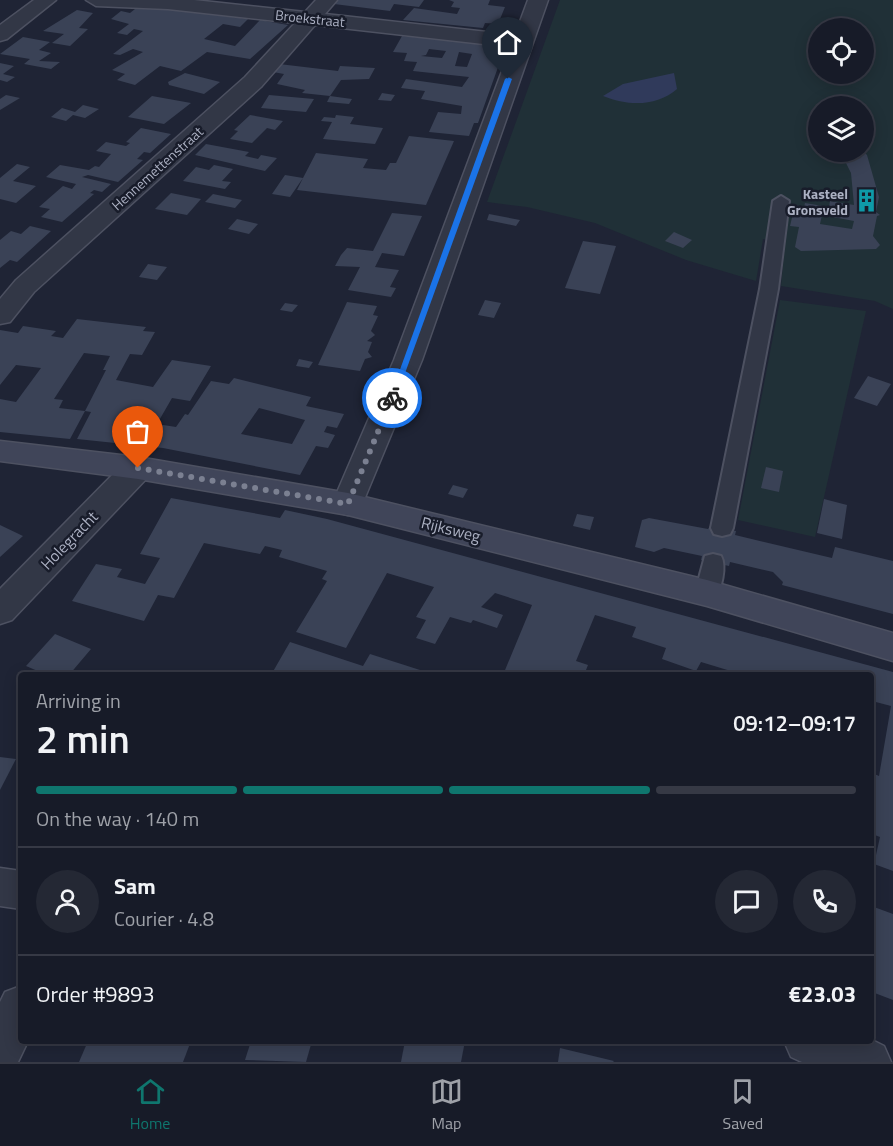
<!DOCTYPE html>
<meta charset="utf-8">
<style>
:root{--surface:#171b28;--page:#242834;--text:#f1f3f6;--muted:#9ea1a8;--line:#363945;--accent:#0f766e}
body{margin:0;font-family:"Titillium Web",sans-serif;background:var(--page);color:var(--text);height:100vh;display:flex;flex-direction:column;font-size:22px;white-space:nowrap}
*{box-sizing:border-box;margin:0}
p{font-size:20px;color:var(--muted)}
.icon{flex:none;width:33px;height:33px;fill:none;stroke:currentColor;stroke-width:2;stroke-linecap:round;stroke-linejoin:round}
.map{position:relative;flex:1;overflow:hidden}
.panel{position:absolute;left:18px;top:672px;width:856px;height:372px;display:flex;flex-direction:column;background:var(--surface);border-radius:6px;box-shadow:0 3px 15px #0003,0 0 0 2px var(--line)}
.panel>*{flex:none}
.controls{position:absolute;left:808px;top:18px;display:grid;gap:12px}
.controls a{display:grid;place-items:center;width:66px;height:66px;border-radius:50%;background:var(--surface);box-shadow:0 3px 15px #0003,0 0 0 2px var(--line);font-size:30px}
.pin{position:absolute;display:grid;place-items:center;width:51px;height:51px;color:#fff;margin:-62px -26px;border-radius:50% 50% 50% 0;rotate:-45deg;box-shadow:0 0 6px #0007}
.pin .icon{rotate:45deg}
.courier{position:absolute;display:grid;place-items:center;width:60px;height:60px;margin:-30px;border:4px solid #1a73e8;border-radius:50%;background:#fff;color:#222;box-shadow:0 2px 8px #0007}
.headline em{font-style:normal;font-weight:600}
.headline div{display:flex;flex-direction:column-reverse}
.headline{display:flex;align-items:center;justify-content:space-between;height:102px;padding:0 18px}
h1{font-size:39px;font-weight:600;line-height:45px}
.bar{display:grid;grid-template-columns:repeat(4,1fr);gap:9px 6px;align-content:center;height:72px;padding:0 18px}
.bar i{height:8px;border-radius:4px;background:var(--line)}
.bar .selected{background:var(--accent)}
.bar p{grid-column:span 4}
.line{display:flex;align-items:center;gap:15px;padding:0 18px;border-top:2px solid var(--line)}
.line div{flex:1}
.round{display:grid;place-items:center;flex:none;width:63px;height:63px;border-radius:32px;background:var(--page)}
.tabs{display:flex;justify-content:space-around;align-items:center;height:84px;border-top:2px solid var(--line);background:var(--surface);font-size:16px;color:var(--muted)}
.tabs a{display:grid;justify-items:center;gap:3px}
.tabs .selected{color:var(--accent)}
.map>svg:first-child{display:block}
.green{fill:#203037;fill-rule:evenodd}
.water{fill:#303a5b}
.building{fill:#3a4256;fill-rule:evenodd}
.lines{fill:none;stroke-linecap:round;stroke-linejoin:round}
.lane-casing{stroke:#4d5161;stroke-width:4}
.street-casing{stroke:#4d5161;stroke-width:3}
.secondary-casing{stroke:#4d5161;stroke-width:3}
.lane{fill:#323746;fill-rule:evenodd}
.street{fill:#323746;fill-rule:evenodd}
.secondary{fill:#404559;fill-rule:evenodd}
.route{fill:#1a73e8}
.done{stroke:#7b8091;stroke-width:6;stroke-dasharray:0 10.8}
.labels{text-anchor:middle;dominant-baseline:central;stroke-width:5;stroke-linejoin:round;paint-order:stroke}
.far-street-label{font-size:14px;fill:#acb1c3;stroke:#181c2a}
.far-poi-label{font-size:14px;font-weight:bold;fill:#acb1c3;stroke:#181c2a;text-anchor:end}
.street-label{font-size:16px;fill:#acb1c3;stroke:#181c2a}
</style>
<div class="map">
<svg width="893" height="1062" viewBox="0 0 893 1062">
<rect width="100%" height="100%" fill="#1f2435"/>
<g class="green">
<path d="M560,0H893V309L875,301L781,286L785,243L763,239L756,281L686,260L595,223L527,207L487,202ZM819,28H864V74H819ZM819,106H864V152H819Z"/>
<polygon points="780,300 866,311 815,537 738,520"/>
</g>
<path class="water" d="M674,73L677,89C656,107 628,106 603,96L623,84Z"/>
<g class="building">
<polygon points="337,0 424,0 419,7 394,4 390,11 334,4"/>
<polygon points="449,0 490,0 488,5 505,7 498,24 485,23 483,28 403,20 414,8 457,14 460,8 451,7 454,2"/>
<polygon points="140,5 248,19 240,27 223,24 204,39 235,46 260,20 288,25 250,59 207,52 181,71 160,66 135,85 117,80 125,74 112,70 143,52 133,49 120,55 113,54 143,31 134,29 127,35 117,33 129,24 111,19 121,11 130,13"/>
<polygon points="77,10 93,13 79,28 88,29 70,46 52,43 64,34 43,31"/>
<path d="M402,36L506,45L478,123H474L469,136L429,132L438,112L461,114L462,106L421,99L425,91L401,88L406,79L462,87L469,77L413,71L417,62L404,61L407,53L393,52ZM429,49L446,51L442,58L421,56L426,55ZM459,52L472,54L467,67L455,66Z"/>
<polygon points="23,37 50,42 39,50 51,53 39,61 60,62 51,69 24,64 30,59 0,54"/>
<polygon points="0,63 14,66 3,74 15,77 7,82 0,80"/>
<polygon points="279,64 338,71 340,66 375,68 369,79 341,80 330,96 302,93 305,90 277,84 284,74 273,72"/>
<polygon points="185,73 220,82 204,94 169,85 168,82"/>
<polygon points="382,93 395,95 391,101 378,100"/>
<polygon points="6,95 20,98 0,110 0,99"/>
<polygon points="269,95 314,99 306,112 261,108"/>
<polygon points="152,96 191,103 164,124 128,117"/>
<polygon points="330,96 352,99 349,104 327,102"/>
<polygon points="83,105 99,109 85,118 73,115 66,121 51,117 62,108 75,112"/>
<polygon points="250,115 283,121 275,130 267,128 252,143 230,139 238,131 234,130"/>
<polygon points="336,115 354,117 350,124 383,128 375,144 323,139 332,122 321,121 324,117 335,118"/>
<polygon points="141,128 171,134 150,153 144,152 137,159 143,160 118,182 88,175 82,177 111,184 102,192 94,190 90,193 94,194 62,222 41,217 50,209 39,207 63,186 72,189 76,184 46,177 60,165 89,170 95,166 99,167 111,154 96,151 106,142 126,146 130,143 126,142"/>
<polygon points="409,136 454,141 426,205 297,190 303,178 290,197 272,194 285,175 303,178 316,153 368,159 363,168 386,170 390,163 396,163"/>
<polygon points="206,144 249,152 245,156 258,159 261,155 277,158 265,171 195,155"/>
<path d="M835,152H864L867,155L879,197L876,212L880,215L877,216L873,236L880,245L876,249L801,251L795,247L799,227L790,226L795,205L804,207L805,203L829,207L830,201L854,205L851,173L846,163L836,157ZM822,215L854,221L852,229L820,224Z"/>
<polygon points="17,164 30,167 13,181 36,186 16,203 0,199 0,178"/>
<polygon points="214,165 233,169 222,181 231,182 225,189 183,181 196,167 209,170"/>
<polygon points="171,193 201,199 187,215 155,209"/>
<polygon points="213,194 242,200 235,208 205,202"/>
<polygon points="392,213 422,216 404,256 382,253 375,267 399,270 390,287 396,288 391,297 348,290 360,267 335,266 341,255 347,248 373,251"/>
<polygon points="489,214 520,220 516,226 487,220"/>
<polygon points="237,219 258,224 249,234 228,229"/>
<polygon points="30,226 51,231 17,262 10,260 0,268 0,240 11,231 21,234"/>
<polygon points="674,232 692,240 683,248 665,241"/>
<polygon points="583,241 616,246 600,294 565,288"/>
<polygon points="148,264 167,267 157,280 139,277"/>
<polygon points="485,300 501,303 494,318 478,315"/>
<polygon points="347,302 377,306 373,315 378,316 371,331 375,335 367,341 372,342 368,352 372,357 365,359 360,371 318,365"/>
<polygon points="285,303 298,305 292,312 280,310"/>
<path d="M77,319L146,327L143,331L155,332L142,355L130,354L116,380L153,387L172,360L211,366L190,401L172,398L157,424L176,427L185,414L188,415L211,381L229,384L234,378L311,397L306,406L344,414L337,428L327,426L324,432L335,435L328,448L316,446L300,475L163,448L77,439L91,412L85,411L70,439L0,432V399L16,402L41,368L16,365L0,385V330L18,333L23,326L56,331L51,336L63,338ZM84,353L110,356L103,370H106L85,411L59,408L63,400L54,399ZM259,408L305,420L292,444L241,434Z"/>
<polygon points="299,359 313,362 309,368 296,366"/>
<polygon points="868,376 891,384 877,406 854,398"/>
<polygon points="766,467 783,471 779,492 761,488"/>
<polygon points="453,485 468,489 463,498 448,494"/>
<polygon points="171,498 280,518 285,510 327,519 893,672 893,871 874,864 880,837 872,834 872,773 879,776 891,706 872,701 872,675 733,675 734,672 701,662 696,671 662,659 666,648 632,637 636,627 595,615 576,661 588,665 584,675 503,675 532,605 495,593 481,607 503,615 497,628 473,620 471,623 450,617 435,644 416,638 426,620 416,617 434,587 387,573 346,648 296,632 327,581 322,579 327,571 279,557 282,550 265,546 260,554 204,543 174,598 158,595 144,621 72,601 96,564 122,569 117,577 145,584 160,558 140,554"/>
<polygon points="824,499 847,505 842,539 817,533"/>
<polygon points="577,514 594,517 590,530 573,526"/>
<polygon points="649,518 708,529 710,526 714,526 736,531 735,535 832,558 835,547 893,561 893,614 782,585 783,582 773,572 730,562 729,566 701,560 702,556 664,548 654,552 635,547 642,520"/>
<polygon points="0,525 23,536 0,557"/>
<polygon points="55,634 91,649 69,675 38,675 40,672 26,666"/>
<polygon points="290,642 363,666 370,654 420,670 417,675 271,675"/>
<polygon points="0,757 16,759 0,790"/>
<polygon points="874,907 893,914 893,1000 872,992 872,927"/>
<polygon points="88,1041 191,1041 183,1062 79,1062"/>
<polygon points="251,1041 312,1041 306,1062 245,1060"/>
<polygon points="405,1041 465,1041 461,1062 401,1062"/>
<polygon points="560,1048 614,1061 613,1062 558,1062"/>
</g>
<g class="lines">
<defs>
<g id="lane">
<polygon points="781,196 789,201 778,289 733,528 730,534 722,536 714,534 711,528 760,289 773,201"/>
<path d="M713,554L721,556C727,567 721,589 715,599L707,602L699,599L695,593L705,556Z"/>
</g>
<g id="street">
<polygon points="34,0 56,0 7,39 0,41 0,25"/>
<polygon points="86,0 194,0 305,12 316,0 337,0 325,14 515,35 528,0 548,0 422,360 359,512 348,515 337,512 332,504 394,360 511,47 315,25 261,87 34,292 10,322 0,324 0,299 16,280 245,77 295,23 168,9 96,6"/>
<polygon points="138,457 149,460 154,468 149,476 12,620 0,624 0,589 127,460"/>
<polygon points="0,868 21,871 21,909 0,906"/>
<polygon points="21,986 21,1041 28,1041 18,1062 0,1062 0,1002 5,992"/>
<polygon points="872,1040 884,1046 891,1062 802,1062 791,1057 784,1041"/>
</g>
<polygon id="secondary" points="0,441 138,457 348,493 707,580 893,633 893,661 707,606 348,515 138,479 0,461"/>
</defs>
<use href="#lane" class="lane-casing"/>
<use href="#street" class="street-casing"/>
<use href="#secondary" class="secondary-casing"/>
<use href="#lane" class="lane"/>
<use href="#street" class="street"/>
<use href="#secondary" class="secondary"/>
</g>
<polygon class="route" points="508,77 512,79 396,398 389,400 505,79"/>
<g class="lines">
<polyline class="done" points="138,468 348,504 392,398"/>
</g>
<defs>
<symbol id="building-bare" viewBox="-9 -9 18 18"><path d="M-4-6H4V6H1V3H-1V6H-4ZM-2.5-4.3h1.7v1.8h-1.7ZM.8-4.3h1.7v1.8H.8ZM-2.5-1h1.7V.8h-1.7ZM.8-1h1.7V.8H.8Z" fill="#0f9aa8" stroke="#181c2a" stroke-width="2.5" paint-order="stroke"/></symbol>
</defs>
<g fill-rule="evenodd">
<use href="#building-bare" x="850" y="184" width="33" height="33"/>
</g>
<g class="labels">
<g class="far-street-label">
<text transform="translate(310 18) rotate(6)">Broekstraat</text>
<text transform="translate(157 168) rotate(-42)">Hennemettenstraat</text>
</g>
<g class="far-poi-label">
<text x="848" y="193">Kasteel<tspan x="848" dy="16">Gronsveld</tspan></text>
</g>
<g class="street-label">
<text transform="translate(451 529) rotate(14)">Rijksweg</text>
<text transform="translate(69 540) rotate(-46)">Holegracht</text>
</g>
</g>
</svg>
<div class="controls">
<a><svg class="icon" aria-label="locate" viewBox="0 0 24 24"><circle cx="12" cy="12" r="6"/><path d="M12 2v4M12 18v4M2 12h4M18 12h4"/></svg></a>
<a><svg class="icon" aria-label="layers" viewBox="0 0 24 24"><path d="M12 4l9 5-9 5-9-5zM3 14l9 5 9-5"/></svg></a>
</div>
<div class="pin" style="left:138px;top:468px;background:#ea580c"><svg class="icon" aria-label="bag" viewBox="0 0 24 24"><path d="M5 8h14l-1 12H6zM9 8a3 3 0 0 1 6 0"/></svg></div>
<div class="pin" style="left:508px;top:79px;background:#1f2937"><svg class="icon" aria-label="home" viewBox="0 0 24 24"><path d="M3 11l9-7 9 7M6 9v11h12V9"/></svg></div>
<div class="courier" style="left:392px;top:398px"><svg class="icon" aria-label="bike" viewBox="0 0 24 24"><circle cx="6" cy="16" r="4"/><circle cx="18" cy="16" r="4"/><path d="M6 16l4-8h5l3 8M10 8l3 8H6M13 5h3"/></svg></div>
<section class="panel">
<div class="headline"><div><h1>2 min</h1><p>Arriving in</p></div><em>09:12–09:17</em></div>
<div class="bar"><i class="selected"></i><i class="selected"></i><i class="selected"></i><i></i><p>On the way · 140 m</p></div>
<div class="line" style="height:108px"><a class="round"><svg class="icon" aria-label="person" viewBox="0 0 24 24"><circle cx="12" cy="8" r="4"/><path d="M4 21q1-7 8-7t8 7"/></svg></a><div><b>Sam</b><p>Courier · 4.8</p></div><a class="round"><svg class="icon" aria-label="chat" viewBox="0 0 24 24"><path d="M4 5h16v11H9l-5 4z"/></svg></a><a class="round"><svg class="icon" aria-label="phone" viewBox="0 0 24 24"><path d="M5 4h4l2 5-3 2q2 4 5 5l2-3 5 2v4C11 20 4 13 5 4z"/></svg></a></div>
<div class="line" style="height:78px"><div>Order #9893</div><b>€23.03</b></div>
</section>
</div>
<nav class="tabs">
<a class="selected"><svg class="icon" aria-label="home" viewBox="0 0 24 24"><path d="M3 11l9-7 9 7M6 9v11h12V9"/></svg>Home</a>
<a><svg class="icon" aria-label="map" viewBox="0 0 24 24"><path d="M3 6l6-2 6 2 6-2v14l-6 2-6-2-6 2zM9 4v14M15 6v14"/></svg>Map</a>
<a><svg class="icon" aria-label="saved" viewBox="0 0 24 24"><path d="M7 4h10v16l-5-4-5 4z"/></svg>Saved</a>
</nav>
